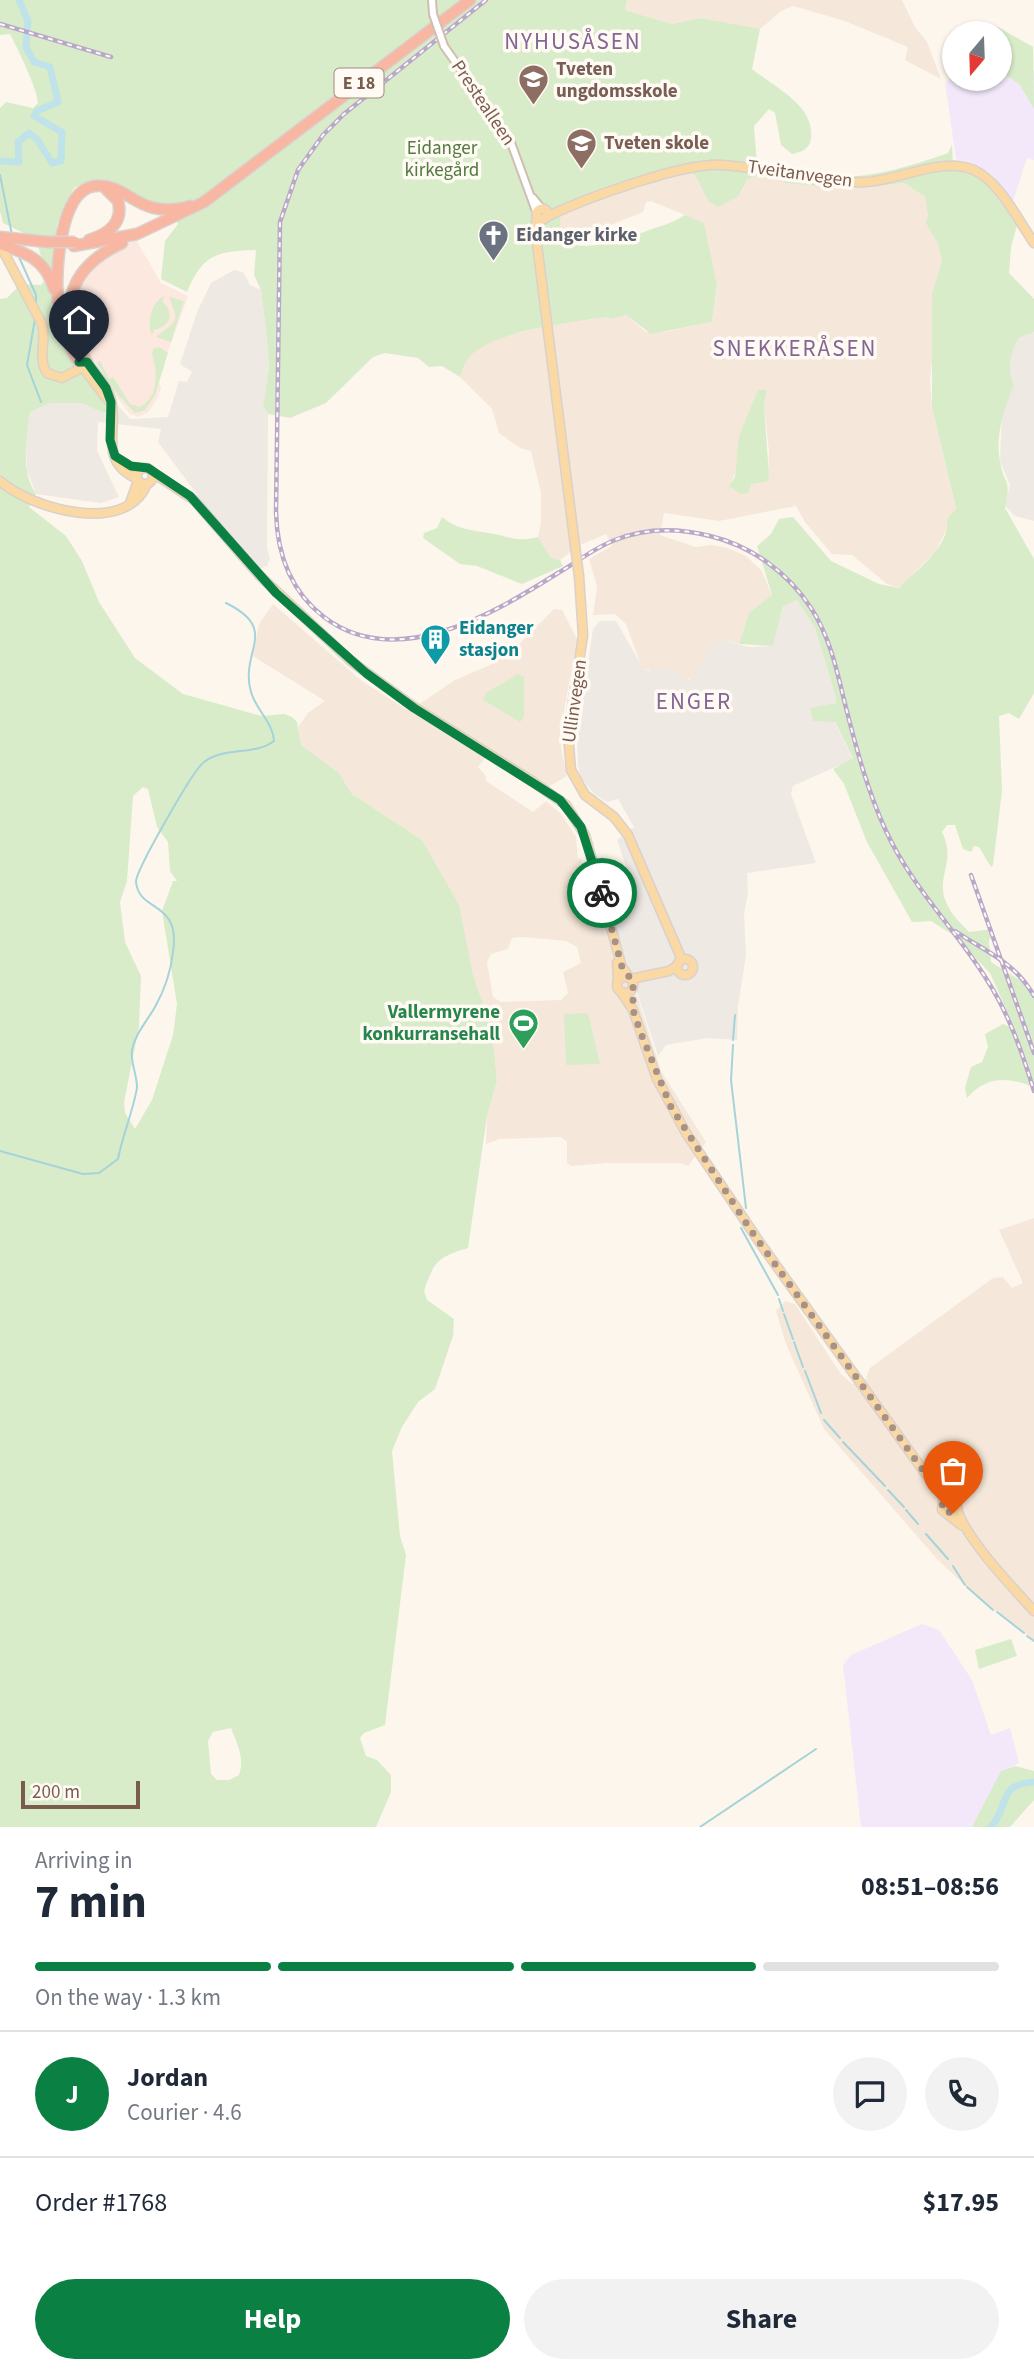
<!DOCTYPE html>
<meta charset="utf-8">
<style>
:root{--surface:#fff;--page:#f2f2f3;--text:#1f2937;--muted:#747a83;--line:#e0e1e3;--accent:#0b8043}
body{margin:0;font-family:"Source Sans 3",sans-serif;background:var(--page);color:var(--text);height:100vh;display:flex;flex-direction:column;font-size:26px;white-space:nowrap}
*{box-sizing:border-box;margin:0}
p{font-size:23px;color:var(--muted)}
.icon{flex:none;width:38px;height:38px;fill:none;stroke:currentColor;stroke-width:2;stroke-linecap:round;stroke-linejoin:round}
.map{position:relative;height:1827px;overflow:hidden}
.panel{display:flex;flex-direction:column;background:var(--surface);flex:1}
.panel>*{flex:none}
.needle{width:46px;rotate:199deg}
.buttons{position:absolute;left:942px;top:21px;display:grid;gap:14px}
.buttons a{display:grid;place-items:center;width:70px;height:70px;border-radius:50%;background:var(--surface);box-shadow:0 2px 5px #0004;font-size:35px}
.scale{position:absolute;left:21px;bottom:18px;width:119px;box-sizing:border-box;padding-left:7px;border:4px solid #7a5c4d;border-top:0;font-size:19px;line-height:24px;white-space:nowrap;color:#7a5c4d;-webkit-text-stroke:5px #fffaf3;paint-order:stroke}
.pin{position:absolute;display:grid;place-items:center;width:60px;height:60px;color:#fff;margin:-72px -30px;border-radius:50% 50% 50% 0;rotate:-45deg;box-shadow:0 0 7px #0007}
.pin .icon{rotate:45deg}
.courier{position:absolute;display:grid;place-items:center;width:70px;height:70px;margin:-35px;border:5px solid #0b8043;border-radius:50%;background:#fff;color:#222;box-shadow:0 2px 9px #0007}
.head em{font-style:normal;font-weight:700}
.head div{display:flex;flex-direction:column-reverse}
.head{display:flex;align-items:center;justify-content:space-between;height:119px;padding:0 35px}
h1{font-size:46px;font-weight:700;line-height:52px}
.bar{display:grid;grid-template-columns:repeat(4,1fr);gap:10px 7px;align-content:center;height:84px;padding:0 35px}
.bar i{height:9px;border-radius:5px;background:var(--line)}
.bar .selected{background:var(--accent)}
.bar p{grid-column:span 4}
.line{display:flex;align-items:center;gap:18px;padding:0 35px;border-top:2px solid var(--line)}
.line div{flex:1}
.round{display:grid;place-items:center;flex:none;width:74px;height:74px;border-radius:37px;background:var(--page)}
.action{display:flex;gap:14px;margin-top:auto;padding:14px 35px}
.action a{flex:1;height:80px;border-radius:42px;background:var(--accent);color:#fff;font-size:28px;font-weight:700;line-height:80px;text-align:center}
.action a+a{background:var(--page);color:var(--text)}
.map>svg:first-child{display:block}
.residential{fill:#f5e8da;fill-rule:evenodd}
.commercial{fill:#fde8e0}
.industrial{fill:#efe9e4}
.education{fill:#f3e8fa}
.green{fill:#d8ecc9;fill-rule:evenodd}
.lines{fill:none;stroke-linecap:round;stroke-linejoin:round}
.stream{stroke:#a5d3da;stroke-width:2}
.river{stroke:#bfe3e8;stroke-width:7}
.minor-casing{stroke:#d1beb0;stroke-width:10}
.major-casing{stroke:#dad1cd;stroke-width:11}
.highway-casing{stroke:#dad1cd;stroke-width:13}
.minor{stroke:#fff;stroke-width:6}
.major{stroke:#fbd9a5;stroke-width:8}
.highway{stroke:#f7b7a3;stroke-width:10}
.rail-casing{stroke:#b9a8c9;stroke-width:4.5}
.rail{stroke:#fffaf3;stroke-width:2;stroke-dasharray:5;stroke-linecap:butt}
.minor-bridge-casing{stroke:#d1beb0;stroke-width:10;stroke-linecap:butt}
.major-bridge-casing{stroke:#dad1cd;stroke-width:11;stroke-linecap:butt}
.highway-bridge-casing{stroke:#dad1cd;stroke-width:13;stroke-linecap:butt}
.minor-bridge{stroke:#fff;stroke-width:6}
.major-bridge{stroke:#fbd9a5;stroke-width:8}
.highway-bridge{stroke:#f7b7a3;stroke-width:10}
.done{stroke:#a89285;stroke-width:7;stroke-dasharray:0 12.6}
.route{stroke:#0b8043;stroke-width:9}
.labels{text-anchor:middle;dominant-baseline:central;stroke-width:7;stroke-linejoin:round;paint-order:stroke}
.shield{fill:#fffaf3;stroke:#a28b7f;stroke-width:2}
.shield-label{font-size:18px;font-weight:bold;fill:#7a5c4d}
.education-label{font-size:19px;font-weight:bold;fill:#785e54;stroke:#fffaf3;text-anchor:start}
.street-label{font-size:19px;fill:#7a5c4d;stroke:#fffaf3}
.park-label{font-size:19px;fill:#537a41;stroke:#fffaf3}
.worship-label{font-size:19px;font-weight:bold;fill:#5b616d;stroke:#fffaf3;text-anchor:start}
.culture-label{font-size:19px;font-weight:bold;fill:#0d838f;stroke:#fffaf3;text-anchor:start}
.leisure-label{font-size:19px;font-weight:bold;fill:#27864d;stroke:#fffaf3;text-anchor:end}
.quarter-label{font-size:23px;letter-spacing:2px;fill:#846695;stroke:#fffaf3}
</style>
<div class="map">
<svg width="1034" height="1827" viewBox="0 0 1034 1827">
<rect width="100%" height="100%" fill="#fdf6ec"/>
<g class="residential">
<polygon points="627,0 902,0 915,27 927,42 941,79 905,60 908,47 845,21 793,6 781,11 759,30 700,18 672,24 625,10"/>
<path d="M686,172L695,175L708,201H727L741,193L747,180L763,174L777,177L785,183L847,189L904,183L925,197L928,217L925,222L938,244L942,262L930,381L932,407L956,510L936,551L899,588L887,584L852,555L832,554L805,522L796,506L719,521L664,513L660,535L696,547L712,545L727,548L746,556L762,571L772,596L749,613L739,644L716,638L693,677L686,680L642,668L626,624L615,614L593,615L597,586L589,559L612,546L606,534L578,546L560,560L551,558L538,537L541,522V493L531,451L520,448L499,433L492,409L460,377L469,356L490,340L558,323L626,315L646,332H664L712,322L717,288L704,223L651,201L646,202L643,212L611,225L569,231L557,226L562,209L588,198L649,185ZM767,390L764,405L769,452L768,481L730,486Z"/>
<path d="M273,604L362,681L409,711L455,680L490,665L515,648L554,609L562,610L577,639L561,728V748L567,776L548,787L492,750L478,767L486,776V781L533,812L546,801L561,814L576,837L578,858L582,860L598,922L612,916L661,1071L706,1142L688,1166L680,1163H607L571,1166L567,1163V1142L561,1137L500,1139L486,1144L487,1116L497,1081L492,1029L473,975L463,932L422,840L352,794L339,773L301,745L298,727L308,713L325,701L253,656L259,624ZM522,937L566,941L577,947L581,963L563,972L568,993L561,1000L501,1002L493,997L487,962L491,954L508,949L512,938Z"/>
<polygon points="1034,1218 1034,1640 974,1594 937,1559 824,1429 786,1344 776,1311 785,1301 795,1304 841,1374 851,1383 859,1385 865,1381 870,1368 993,1278 1003,1277 1012,1288 1023,1283 999,1230"/>
</g>
<polygon class="commercial" points="136,240 161,283 188,296 158,379 161,388 157,399 148,412 139,417 130,414 90,362 70,319 80,280 110,251"/>
<g class="industrial">
<polygon points="234,270 243,272 250,285 261,290 267,339 269,367 263,406 268,414 267,547 270,559 267,566 258,569 228,536 158,442 161,429 98,422 97,451 119,497 101,503 36,494 27,470 26,444 30,412 50,403 83,403 103,413 119,407 130,419 168,417 179,381 187,382 192,372 180,364 197,312 211,283"/>
<polygon points="1034,332 1034,521 1015,516 1005,506 1010,485 1000,461 1002,411 1014,386 1009,373 1012,352 1019,338"/>
<polygon points="797,600 815,628 836,698 836,702 827,706 810,708 813,720 834,721 853,759 793,786 791,794 816,863 747,873 748,893 744,914 746,955 738,1006 737,1040 708,1038 666,1045 658,1056 612,916 608,882 628,872 617,840 634,827 618,799 607,802 594,794 580,776 578,766 577,738 593,629 600,621 616,621 643,668 649,671 660,666 689,680 716,638 748,647 773,646 783,606"/>
</g>
<g class="education">
<polygon points="999,64 1004,71 1034,71 1034,160 1027,158 1013,201 991,174 972,163 956,159 945,83 954,74 954,79 999,79"/>
<polygon points="922,1624 939,1630 972,1680 991,1735 1010,1728 1019,1763 1002,1771 975,1827 861,1827 843,1665 851,1655"/>
</g>
<g class="green">
<path d="M0,0H627L625,10L672,24L700,18L760,29L752,69C774,87 815,105 811,138C810,149 802,152 792,154L781,145L775,113L769,109L754,126L757,165C779,169 803,176 826,177C869,179 909,167 948,153L952,145L953,166C987,172 999,196 1018,222L1011,247L1009,273L1034,299V332L1019,338C1010,354 1007,368 1014,386C1004,408 995,436 1000,461C1004,487 1012,476 1005,508L1034,559V693L1019,719L1009,713L999,716L1002,791L993,865L991,867L979,847L974,846L971,852L963,849L955,825H947L942,832C957,862 935,877 946,902C951,914 960,923 969,932L993,929L989,941L991,962L1023,982L1034,997V1087C1008,1077 987,1075 967,1098L965,1088L971,1067L982,1062L988,1047L985,1034L1003,1024L1015,1029L990,973L953,935L931,921L912,922L867,842L844,784L833,769L853,758L835,722L813,721L810,708L836,703V698L815,628L797,600L783,606L773,646L739,644L749,613L772,595L757,546L771,534L779,519L793,517L831,561L879,584L899,588C916,570 951,546 947,519L956,509L932,407V294L942,262L938,244L925,222L928,217L925,197L904,183L847,189L785,183L777,177L763,174L747,180L739,196L718,207L708,201L695,175L686,172L649,185L588,198L562,209C547,267 614,242 644,232C657,227 674,223 685,215L704,223L717,285L712,322L651,334L626,315L611,319L607,317C571,322 499,330 472,354C466,359 463,370 460,377L442,366L429,367L418,358L385,353L373,357L326,403L290,418L268,414L263,406L269,367L267,339L261,290L254,275L256,250C217,251 203,254 187,292L161,279L165,241L178,224L171,205L142,200L111,182L90,180L74,188L57,224L58,277L67,332L91,377L119,407L103,413L82,403H50L30,412C27,438 20,471 36,494L29,507L66,536L82,561L99,602L135,658L183,694L261,716L284,714L292,717L297,722L301,745L339,773L352,794L422,840L459,905L473,975L492,1029L497,1081L487,1116L468,1248C438,1257 434,1261 424,1291L427,1300L454,1319L453,1336L435,1389L418,1402L402,1427L392,1451L400,1536L406,1555L385,1725L364,1733L360,1738L366,1756L377,1760L391,1775V1792L376,1827H0V299L7,298L21,284L41,285L47,277L36,239L3,223L0,211V108L6,102L33,108L38,103C38,91 17,47 10,34L0,35ZM143,787L148,789L157,827L168,842L170,871L177,881H173L162,911L177,1004L173,1035L152,1100L135,1129L125,1113L124,1102L139,1027L141,976L125,942L120,902L127,881L133,796ZM231,1728C237,1744 245,1757 239,1775L229,1780H217L211,1774L208,1741L213,1732Z"/>
<polygon points="975,27 998,27 1033,47 1034,109 1020,85 1001,71 999,33 974,33"/>
<path d="M165,296L162,301C179,318 164,328 154,330L152,335C146,322 152,301 165,296Z"/>
<path d="M169,297L184,301L171,342L156,337C177,320 180,324 169,297Z"/>
<path d="M159,347L168,353L155,395L145,410L135,413L113,389L97,363L100,361L109,379L113,377L130,404L140,407C160,396 157,371 152,353L154,348Z"/>
<polygon points="758,390 767,390 764,405 769,475 768,481 751,484 748,493 740,494 729,486 735,477 739,436"/>
<path d="M442,517C456,529 471,530 488,533C510,536 515,543 538,537L551,558L560,560L563,566L522,584L477,566L460,564L423,538L424,533L437,528Z"/>
<polygon points="518,674 524,677 524,717 520,722 483,700 486,693"/>
<polygon points="588,1013 600,1064 566,1065 564,1014"/>
<polygon points="1011,1639 1017,1656 979,1669 975,1650"/>
<polygon points="1015,1766 1034,1771 1034,1800 1010,1827 972,1827 1001,1771"/>
</g>
<g class="lines">
<g class="stream">
<polyline points="0,175 12,235"/>
<polyline points="19,257 36,295 36,303"/>
<polyline points="35,319 27,365 41,402"/>
<polyline points="733,1040 735,1015"/>
<polyline points="733,1045 731,1080 746,1208"/>
<path d="M0,1151L83,1174L99,1173L118,1159C122,1137 135,1105 137,1087C137,1075 130,1061 132,1050C135,1034 147,1021 155,1007C164,991 171,970 173,952C181,900 139,913 136,882C135,872 193,770 204,762C225,746 255,756 274,741C273,722 256,710 251,692C239,651 281,630 226,603"/>
<polyline points="741,1228 778,1295"/>
<polyline points="779,1299 783,1311"/>
<polyline points="784,1314 793,1339"/>
<polyline points="794,1342 803,1367"/>
<polyline points="805,1371 821,1413"/>
<polyline points="824,1420 840,1438"/>
<polyline points="843,1442 885,1486"/>
<polyline points="888,1490 904,1507"/>
<polyline points="906,1510 918,1524"/>
<polyline points="926,1534 948,1559"/>
<polyline points="953,1566 965,1585"/>
<polyline points="967,1587 993,1610"/>
<polyline points="997,1612 1024,1633"/>
<polyline points="1027,1636 1034,1641"/>
<polyline points="700,1827 816,1749"/>
</g>
<g class="river">
<polyline points="0,161 19,162 18,142 29,133 37,139 52,163 61,161 62,132 34,116 37,111 58,102 50,67 34,62 26,47 28,21 19,0"/>
<path d="M991,1827C1011,1804 996,1785 1034,1782"/>
</g>
<defs>
<g id="minor">
<polyline points="432,0 433,14"/>
<polyline points="444,46 510,140 537,214"/>
<polyline points="533,198 542,209"/>
</g>
<g id="major">
<circle cx="542" cy="214" r="5.5"/>
<polyline points="537,217 535,228 575,546"/>
<path d="M546,217C584,199 683,162 723,165C771,168 817,185 865,182C898,181 942,156 974,170C1000,182 1018,220 1034,243"/>
<path d="M0,245L42,324C47,341 37,358 47,373L62,378L83,367L87,362"/>
<path d="M87,362C95,374 107,385 111,400C119,431 97,459 137,479"/>
<polyline points="81,365 107,399"/>
<circle cx="145" cy="476" r="8"/>
<polyline points="153,473 194,500 259,575 352,662 414,707 532,781 566,805 585,835 622,967 629,977"/>
<path d="M0,481C32,509 126,536 147,484"/>
<polyline points="130,503 138,481"/>
<polyline points="579,576 583,635 568,734 571,770 585,795 614,817 628,835 682,960"/>
<circle cx="685" cy="967" r="8"/>
<polyline points="617,963 618,981"/>
<circle cx="625" cy="985" r="8"/>
<polyline points="631,979 669,971 678,965"/>
<polyline points="621,992 633,1010 657,1079 686,1133 760,1243 925,1473 949,1498"/>
<path d="M957,1508C964,1537 1013,1588 1034,1611"/>
<polyline points="949,1514 957,1506 949,1498 943,1501 942,1510 961,1525"/>
</g>
<g id="highway">
<polyline points="0,237 48,242"/>
<path d="M89,240C108,234 124,223 118,201L106,189"/>
<path d="M0,244C27,253 46,260 54,289"/>
<polyline points="74,246 137,234 204,202 470,0"/>
<path d="M79,362C67,345 61,323 58,302C55,275 59,191 94,186C130,182 136,221 190,206"/>
<path d="M87,362C57,311 66,269 122,243"/>
</g>
</defs>
<use href="#minor" class="minor-casing"/>
<use href="#major" class="major-casing"/>
<use href="#highway" class="highway-casing"/>
<use href="#minor" class="minor"/>
<use href="#major" class="major"/>
<use href="#highway" class="highway"/>
<defs>
<g id="rail">
<path d="M486,0L344,114L323,135L298,170L280,222L276,512C277,553 290,591 324,617C396,672 493,614 558,573C577,562 594,548 615,540C645,528 679,528 710,536C752,546 788,573 811,608C830,637 837,671 845,704C856,747 867,790 886,831C913,889 954,927 987,980C1009,1014 1022,1052 1034,1091"/>
<polyline points="0,24 111,57"/>
<polyline points="971,875 1034,1053"/>
<path d="M955,931C986,952 1015,962 1034,996"/>
</g>
</defs>
<use href="#rail" class="rail-casing"/>
<use href="#rail" class="rail"/>
<defs>
<polyline id="minor-bridge" points="433,14 444,46"/>
<polyline id="major-bridge" points="575,546 579,576"/>
<polyline id="highway-bridge" points="48,242 75,242"/>
</defs>
<use href="#minor-bridge" class="minor-bridge-casing"/>
<use href="#major-bridge" class="major-bridge-casing"/>
<use href="#highway-bridge" class="highway-bridge-casing"/>
<use href="#minor-bridge" class="minor-bridge"/>
<use href="#major-bridge" class="major-bridge"/>
<use href="#highway-bridge" class="highway-bridge"/>
</g>
<g class="lines">
<polyline class="done" points="602,893 622,967 633,982 633,1010 640,1031 671,1107 752,1232 925,1473 949,1498 942,1503 943,1511 953,1513"/>
<polyline class="route" points="79,362 87,362 106,388 111,402 110,440 115,456 131,466 148,468 190,496 276,593 366,673 414,708 560,800 581,827 602,893"/>
</g>
<defs>
<symbol id="school-pin" viewBox="-11 -11 22 30"><path d="M0 17L-7.5 6A9.5 9.5 0 1 1 7.5 6Z" fill="#8d6e63" stroke="#fffaf3"/><path d="M0-5L7-2L0 1L-7-2ZM-4 1L0 2.5L4 1V4Q0 6-4 4Z" fill="#fff"/></symbol>
<symbol id="church-pin" viewBox="-11 -11 22 30"><path d="M0 17L-7.5 6A9.5 9.5 0 1 1 7.5 6Z" fill="#6b7280" stroke="#fffaf3"/><path d="M-1.2-6h2.4v3.5h3.3v2.4h-3.3V6h-2.4V-.1h-3.3v-2.4h3.3Z" fill="#fff"/></symbol>
<symbol id="building-pin" viewBox="-11 -11 22 30"><path d="M0 17L-7.5 6A9.5 9.5 0 1 1 7.5 6Z" fill="#0f9aa8" stroke="#fffaf3"/><path d="M-4-6H4V6H1V3H-1V6H-4ZM-2.5-4.3h1.7v1.8h-1.7ZM.8-4.3h1.7v1.8H.8ZM-2.5-1h1.7V.8h-1.7ZM.8-1h1.7V.8H.8Z" fill="#fff"/></symbol>
<symbol id="stadium-pin" viewBox="-11 -11 22 30"><path d="M0 17L-7.5 6A9.5 9.5 0 1 1 7.5 6Z" fill="#2e9e5b" stroke="#fffaf3"/><path d="M0-5a6.5 5 0 1 0 0 10a6.5 5 0 1 0 0-10ZM-3.5-1.8h7v3.6h-7Z" fill="#fff"/></symbol>
</defs>
<g fill-rule="evenodd">
<use href="#school-pin" x="516" y="62" width="35" height="47"/>
<use href="#school-pin" x="564" y="126" width="35" height="47"/>
<use href="#church-pin" x="476" y="218" width="35" height="47"/>
<use href="#building-pin" x="418" y="622" width="35" height="47"/>
<use href="#stadium-pin" x="506" y="1006" width="35" height="47"/>
</g>
<g class="labels">
<rect class="shield" x="334.5" y="68.5" width="49" height="29" rx="5"/>
<g class="shield-label">
<text x="359" y="83">E 18</text>
</g>
<g class="education-label">
<text x="556" y="69">Tveten<tspan x="556" dy="22">ungdomsskole</tspan></text>
<text x="604" y="143">Tveten skole</text>
</g>
<g class="street-label">
<text transform="translate(483 103) rotate(56)">Prestealleen</text>
<text transform="translate(800 174) rotate(8)">Tveitanvegen</text>
<text transform="translate(575 701) rotate(-82)">Ullinvegen</text>
</g>
<g class="park-label">
<text x="442" y="148">Eidanger<tspan x="442" dy="22">kirkegård</tspan></text>
</g>
<g class="worship-label">
<text x="516" y="235">Eidanger kirke</text>
</g>
<g class="culture-label">
<text x="459" y="628">Eidanger<tspan x="459" dy="22">stasjon</tspan></text>
</g>
<g class="leisure-label">
<text x="500" y="1012">Vallermyrene<tspan x="500" dy="22">konkurransehall</tspan></text>
</g>
<g class="quarter-label">
<text x="573" y="41">NYHUSÅSEN</text>
<text x="795" y="348">SNEKKERÅSEN</text>
<text x="694" y="701">ENGER</text>
</g>
</g>
</svg>
<div class="buttons">
<a><svg class="needle" viewBox="-14 -14 28 28"><path d="M0-13l5 13h-10z" fill="#e53935"/><path d="M0 13l5-13h-10z" fill="#747a83"/></svg></a>
</div>
<div class="scale">200 m</div>
<div class="pin" style="left:953px;top:1513px;background:#ea580c"><svg class="icon" aria-label="bag" viewBox="0 0 24 24"><path d="M5 8h14l-1 12H6zM9 8a3 3 0 0 1 6 0"/></svg></div>
<div class="pin" style="left:79px;top:362px;background:#1f2937"><svg class="icon" aria-label="home" viewBox="0 0 24 24"><path d="M3 11l9-7 9 7M6 9v11h12V9"/></svg></div>
<div class="courier" style="left:602px;top:893px"><svg class="icon" aria-label="bike" viewBox="0 0 24 24"><circle cx="6" cy="16" r="4"/><circle cx="18" cy="16" r="4"/><path d="M6 16l4-8h5l3 8M10 8l3 8H6M13 5h3"/></svg></div>
</div>
<section class="panel">
<div class="head"><div><h1>7 min</h1><p>Arriving in</p></div><em>08:51–08:56</em></div>
<div class="bar"><i class="selected"></i><i class="selected"></i><i class="selected"></i><i></i><p>On the way · 1.3 km</p></div>
<div class="line" style="height:126px"><b class="round" style="background:var(--accent);color:#fff">J</b><div><b>Jordan</b><p>Courier · 4.6</p></div><a class="round"><svg class="icon" aria-label="chat" viewBox="0 0 24 24"><path d="M4 5h16v11H9l-5 4z"/></svg></a><a class="round"><svg class="icon" aria-label="phone" viewBox="0 0 24 24"><path d="M5 4h4l2 5-3 2q2 4 5 5l2-3 5 2v4C11 20 4 13 5 4z"/></svg></a></div>
<div class="line" style="height:91px"><div>Order #1768</div><b>$17.95</b></div>
<div class="action"><a>Help</a><a>Share</a></div>
</section>
